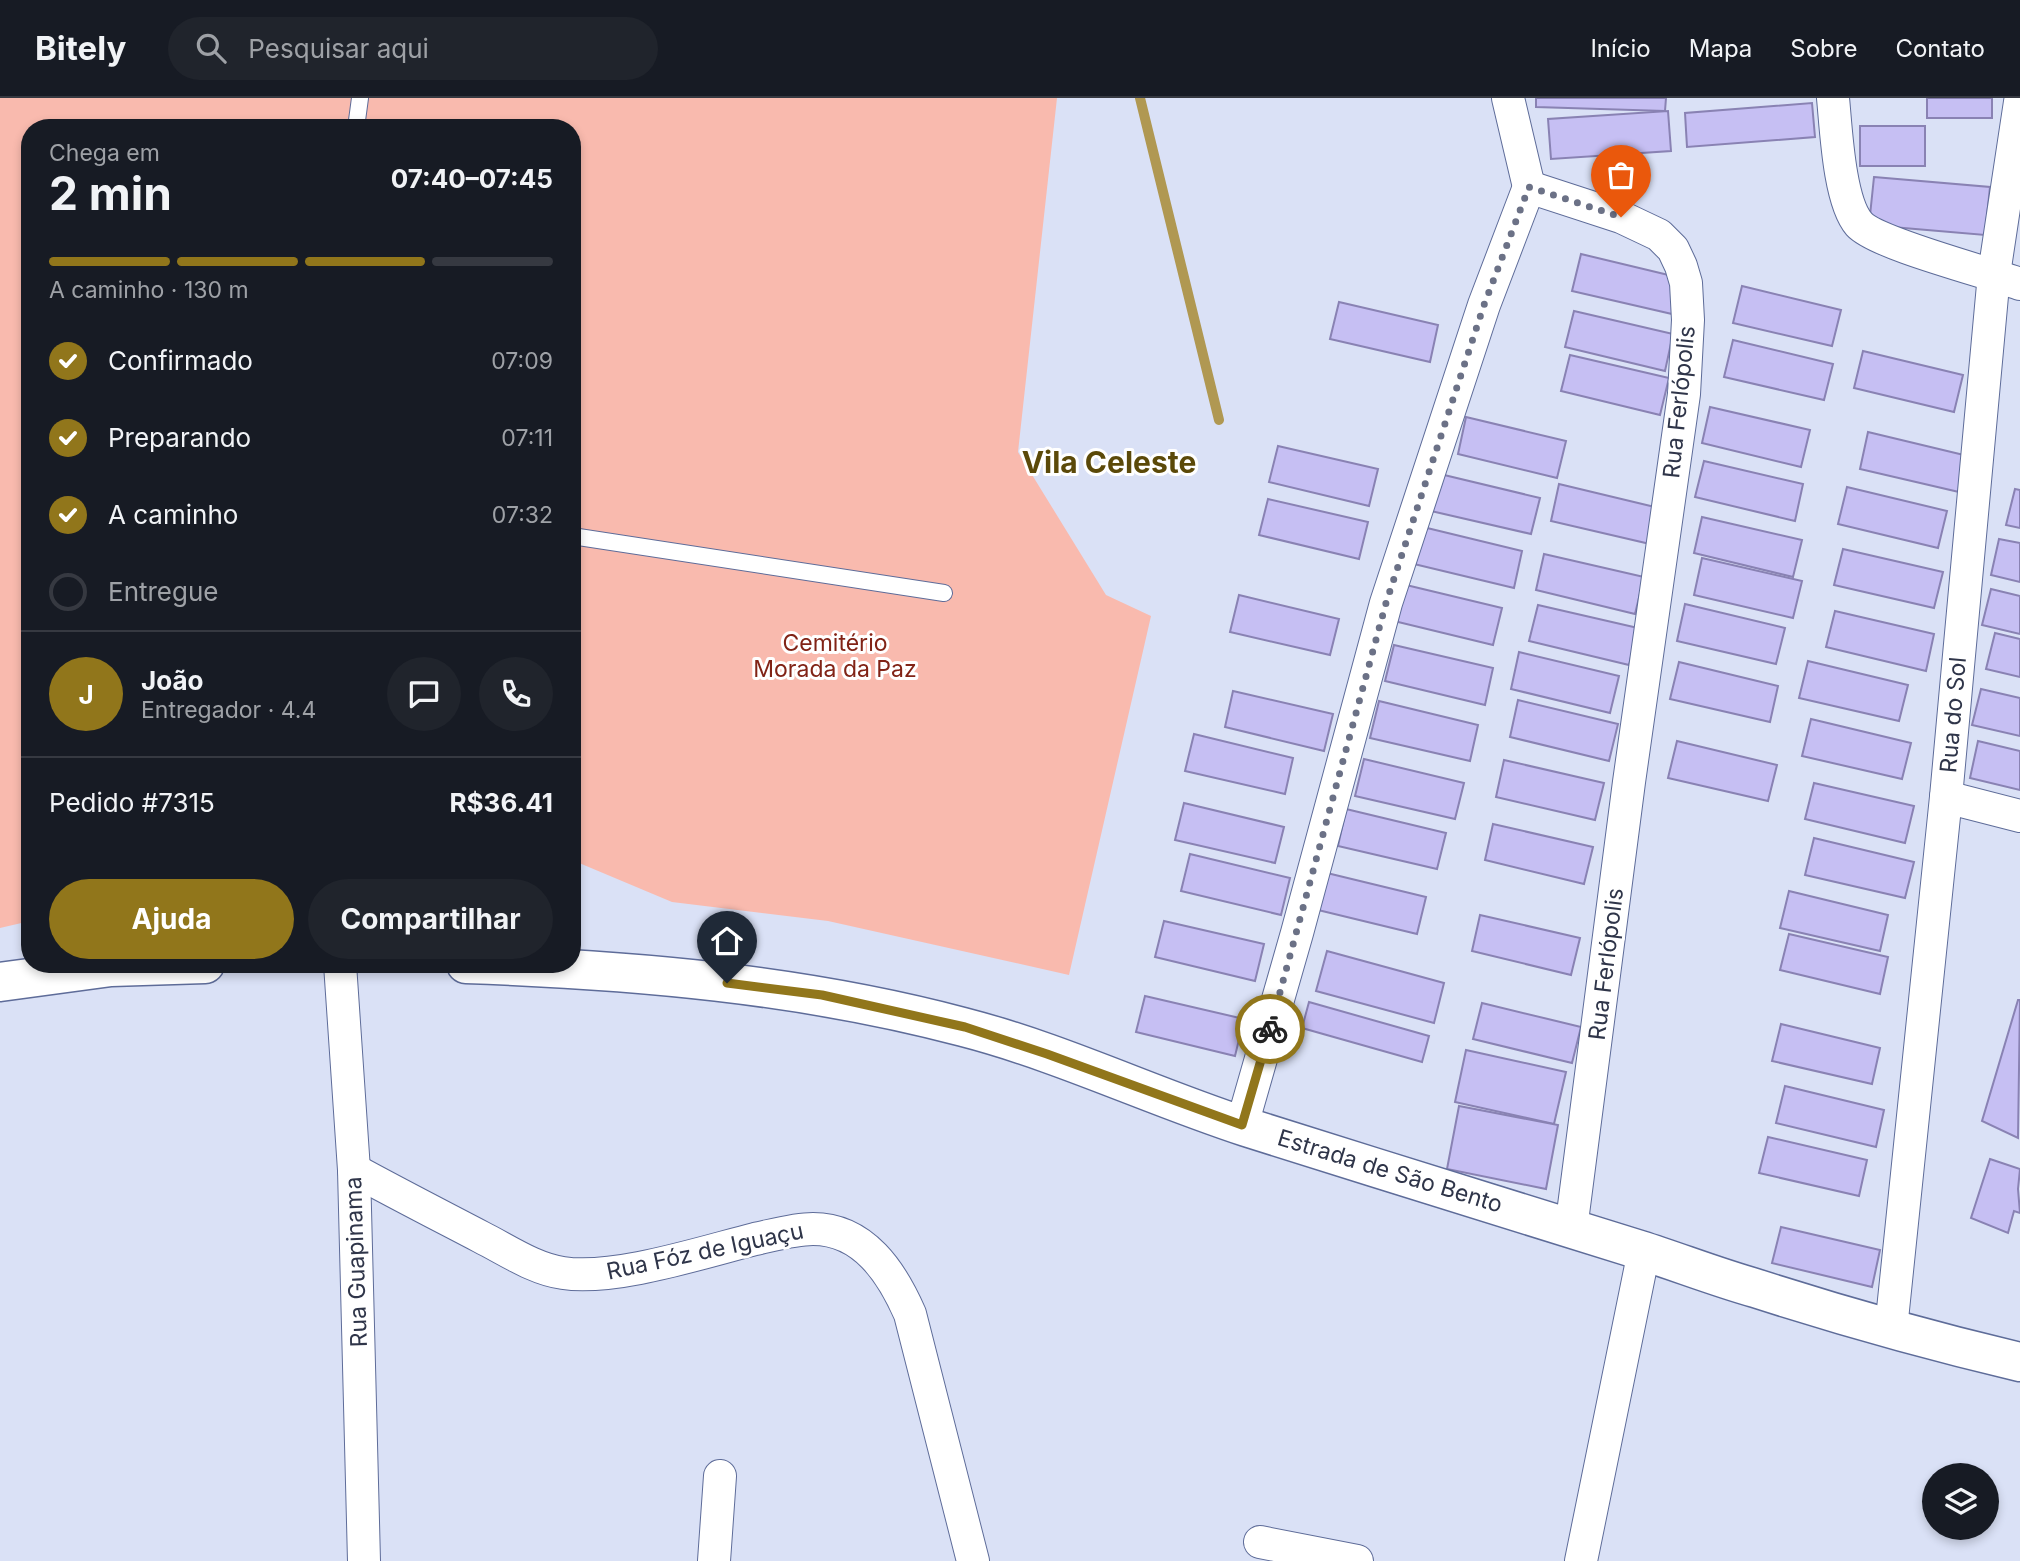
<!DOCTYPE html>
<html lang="pt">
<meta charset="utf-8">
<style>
:root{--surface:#171b24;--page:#20242c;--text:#f1f3f6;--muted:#9ea1a6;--line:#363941;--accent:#91761b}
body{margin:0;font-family:Inter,sans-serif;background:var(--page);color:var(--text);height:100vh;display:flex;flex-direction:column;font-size:26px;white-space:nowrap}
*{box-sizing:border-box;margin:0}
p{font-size:23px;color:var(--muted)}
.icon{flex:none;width:38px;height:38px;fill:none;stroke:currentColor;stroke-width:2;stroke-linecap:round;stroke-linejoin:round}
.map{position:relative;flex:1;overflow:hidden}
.panel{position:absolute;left:21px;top:21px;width:560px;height:854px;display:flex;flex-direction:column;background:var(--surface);border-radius:28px;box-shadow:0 4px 10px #0003}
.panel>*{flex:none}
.controls{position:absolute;left:1922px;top:1365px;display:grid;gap:14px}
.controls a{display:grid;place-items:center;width:77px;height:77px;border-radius:50%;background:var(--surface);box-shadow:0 4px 10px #0003;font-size:35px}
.pin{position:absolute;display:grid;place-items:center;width:60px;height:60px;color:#fff;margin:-72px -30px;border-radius:50% 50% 50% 0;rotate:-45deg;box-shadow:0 0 7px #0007}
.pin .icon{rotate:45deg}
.courier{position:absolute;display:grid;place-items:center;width:70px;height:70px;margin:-35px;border:5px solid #91761b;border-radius:50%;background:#fff;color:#222;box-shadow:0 2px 9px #0007}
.overview em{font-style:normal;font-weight:700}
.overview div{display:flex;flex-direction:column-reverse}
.overview{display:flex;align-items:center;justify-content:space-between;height:119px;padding:0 28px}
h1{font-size:46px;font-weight:700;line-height:52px}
.bar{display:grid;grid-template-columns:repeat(4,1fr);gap:10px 7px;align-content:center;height:84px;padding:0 28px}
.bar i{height:9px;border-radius:5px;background:var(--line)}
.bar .current{background:var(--accent)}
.bar p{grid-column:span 4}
.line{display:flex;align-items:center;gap:18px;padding:0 28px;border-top:2px solid var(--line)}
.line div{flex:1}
.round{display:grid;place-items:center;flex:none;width:74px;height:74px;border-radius:37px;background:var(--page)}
ol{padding:0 28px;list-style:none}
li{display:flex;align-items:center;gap:21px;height:77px}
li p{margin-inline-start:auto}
li .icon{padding:7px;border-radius:50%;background:var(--accent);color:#fff;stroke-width:4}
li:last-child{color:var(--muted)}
li i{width:38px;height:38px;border:4px solid var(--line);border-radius:50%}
.action{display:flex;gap:14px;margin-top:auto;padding:14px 28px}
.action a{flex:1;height:80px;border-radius:42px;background:var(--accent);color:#fff;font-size:28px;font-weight:700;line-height:80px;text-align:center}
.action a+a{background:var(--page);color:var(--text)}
header{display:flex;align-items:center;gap:42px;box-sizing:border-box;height:98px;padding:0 35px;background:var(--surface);border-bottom:2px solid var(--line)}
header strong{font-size:33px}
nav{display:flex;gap:38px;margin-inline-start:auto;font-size:24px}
.search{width:490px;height:63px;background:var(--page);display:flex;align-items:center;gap:18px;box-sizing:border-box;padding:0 24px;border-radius:38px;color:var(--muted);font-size:26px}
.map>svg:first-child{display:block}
.green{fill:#f9baae}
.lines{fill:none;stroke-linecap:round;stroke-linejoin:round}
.stream{stroke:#b09852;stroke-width:10}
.building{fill:#c6bff3;stroke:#8982b3;stroke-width:2}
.service-casing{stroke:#5e6c99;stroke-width:18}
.minor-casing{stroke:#5e6c99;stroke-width:34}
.tertiary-casing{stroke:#5e6c99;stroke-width:41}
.service{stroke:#fff;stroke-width:16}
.minor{stroke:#fff;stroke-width:32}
.tertiary{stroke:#fff;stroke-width:38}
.done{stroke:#6b7186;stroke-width:7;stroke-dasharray:0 12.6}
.route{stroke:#91761b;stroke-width:9}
.labels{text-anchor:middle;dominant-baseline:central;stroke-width:6;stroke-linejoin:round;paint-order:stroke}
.street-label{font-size:23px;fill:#2f3549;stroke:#fff}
.park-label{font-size:23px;fill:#812316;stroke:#fff}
.district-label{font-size:30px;font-weight:bold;fill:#5b4909;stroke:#fff}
</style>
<header>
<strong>Bitely</strong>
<div class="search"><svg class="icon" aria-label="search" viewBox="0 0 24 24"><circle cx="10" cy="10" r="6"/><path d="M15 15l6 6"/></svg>Pesquisar aqui</div>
<nav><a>Início</a><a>Mapa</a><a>Sobre</a><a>Contato</a></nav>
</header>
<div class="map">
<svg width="2020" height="1463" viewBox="0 0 2020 1463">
<rect width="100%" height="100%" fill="#dae1f6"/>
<polygon class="green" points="0,0 1057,0 1018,354 1106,497 1151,518 1069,877 828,823 672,804 572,762 572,30 30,30 30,823 0,830"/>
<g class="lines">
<polyline class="stream" points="1140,0 1219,322"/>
</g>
<g class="building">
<polygon points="1536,0 1666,0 1665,13 1536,9"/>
<rect x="1927" y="0" width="65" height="20"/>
<polygon points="1812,5 1815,39 1687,49 1685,15"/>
<polygon points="1668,13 1671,53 1551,61 1548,21"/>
<rect x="1860" y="28" width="65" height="40"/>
<polygon points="1874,79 1990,89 1985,137 1869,127"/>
<polygon points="1581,156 1681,180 1672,216 1572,193"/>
<polygon points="1742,188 1841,212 1832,248 1733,225"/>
<polygon points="1339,204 1438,227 1430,264 1330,241"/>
<polygon points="1574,213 1673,236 1665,273 1565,249"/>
<polygon points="1733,242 1833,266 1824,302 1724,279"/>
<polygon points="1863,253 1963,277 1954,314 1854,290"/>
<polygon points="1570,257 1669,280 1660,317 1561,293"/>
<polygon points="1710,309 1810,332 1801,369 1702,345"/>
<polygon points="1466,319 1566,343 1557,380 1458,356"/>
<polygon points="1868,334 1968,358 1959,394 1860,371"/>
<polygon points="1278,348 1378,371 1369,408 1269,384"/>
<polygon points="1704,363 1803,386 1795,423 1695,399"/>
<polygon points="1440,376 1540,400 1531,436 1431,413"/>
<polygon points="1559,386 1659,410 1650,446 1551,423"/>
<polygon points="1847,389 1947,413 1938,450 1838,426"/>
<polygon points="2015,391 2020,392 2020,430 2006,427"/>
<polygon points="1268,401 1368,424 1359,461 1259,437"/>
<polygon points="1702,419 1802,442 1793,479 1694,455"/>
<polygon points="1423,429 1522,453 1514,490 1414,466"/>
<polygon points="1999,441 2020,445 2020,484 1991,477"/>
<polygon points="1843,451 1943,474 1934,510 1834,487"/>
<polygon points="1544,456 1644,479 1635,516 1536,492"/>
<polygon points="1702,460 1802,483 1793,520 1694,497"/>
<polygon points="1402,486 1502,510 1493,547 1394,523"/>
<polygon points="1991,491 2020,498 2020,536 1982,527"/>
<polygon points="1239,497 1339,521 1330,557 1230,534"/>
<polygon points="1685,506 1785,530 1776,566 1677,543"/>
<polygon points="1538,507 1638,530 1629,567 1529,543"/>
<polygon points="1835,513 1934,536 1926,573 1826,549"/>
<polygon points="1995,535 2020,541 2020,579 1986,571"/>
<polygon points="1394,547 1493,570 1485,607 1385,583"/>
<polygon points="1519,554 1619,578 1610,615 1511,591"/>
<polygon points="1808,563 1908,587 1899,623 1799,600"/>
<polygon points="1679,564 1778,588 1770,624 1670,601"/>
<polygon points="1981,591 2020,600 2020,638 1972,627"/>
<polygon points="1233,593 1333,616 1324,653 1225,629"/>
<polygon points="1518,602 1618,626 1609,663 1510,639"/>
<polygon points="1379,603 1478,627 1470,663 1370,640"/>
<polygon points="1811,621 1911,645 1902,681 1802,658"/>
<polygon points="1194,636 1293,660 1285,696 1185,673"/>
<polygon points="1677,643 1777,667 1768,703 1668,680"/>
<polygon points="1978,643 2020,653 2020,692 1970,680"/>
<polygon points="1364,661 1464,685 1455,721 1355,698"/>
<polygon points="1504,662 1604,685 1595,722 1496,699"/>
<polygon points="1814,685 1914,708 1905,745 1805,721"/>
<polygon points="1184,705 1284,729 1275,765 1175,742"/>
<polygon points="1346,711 1446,735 1437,771 1338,748"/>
<polygon points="1493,726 1593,749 1584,786 1485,762"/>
<polygon points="1814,740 1914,764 1905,800 1805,777"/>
<polygon points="1190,756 1290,780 1281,817 1181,793"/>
<polygon points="1327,775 1426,799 1417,836 1318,812"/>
<polygon points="1789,793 1888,817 1880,853 1780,830"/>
<polygon points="1480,817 1580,840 1571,877 1472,853"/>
<polygon points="1164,823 1264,846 1255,883 1155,859"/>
<polygon points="1789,836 1888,859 1880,896 1780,872"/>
<polygon points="1327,853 1444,885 1434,925 1316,893"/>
<polygon points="1145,898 1244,921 1235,958 1136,934"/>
<polygon points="2018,902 2020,902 2018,1040 1982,1023"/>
<polygon points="1309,904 1429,938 1422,964 1302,930"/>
<polygon points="1482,905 1581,929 1572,965 1473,941"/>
<polygon points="1781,926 1880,950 1872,986 1772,963"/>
<polygon points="1466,952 1566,974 1554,1026 1455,1004"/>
<polygon points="1785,988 1884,1012 1876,1049 1776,1025"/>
<polygon points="1459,1008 1558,1027 1546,1091 1447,1071"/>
<polygon points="1768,1039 1867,1062 1859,1098 1759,1075"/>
<polygon points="1990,1061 2020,1071 2018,1091 2020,1115 2014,1113 2008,1135 1971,1120"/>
<polygon points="1781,1129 1880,1152 1872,1189 1772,1165"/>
</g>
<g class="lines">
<defs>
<g id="service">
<polyline points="356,30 360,0"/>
<polyline points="572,438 944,495"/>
</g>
<g id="minor">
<polyline points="1508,0 1529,89"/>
<path d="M1833,0C1836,30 1839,103 1859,126C1877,146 1988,174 2020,186"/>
<polyline points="1946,699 2020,718"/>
<polyline points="340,866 354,1072 364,1463"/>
<polyline points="1242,1027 1297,835 1386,505 1484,207 1529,89 1621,119 1659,137 1673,151 1681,168 1686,185 1688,222 1684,296 1629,684 1571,1131"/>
<path d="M354,1072C396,1095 439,1117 481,1139C507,1152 534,1171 563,1175C615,1183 703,1154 755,1141C774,1137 794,1131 813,1131C864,1131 892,1175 910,1216L973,1463"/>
<polyline points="1891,1231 1946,699 1994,176 2020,4"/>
<polyline points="1260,1444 1357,1463"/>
<polyline points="714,1463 720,1378"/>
<polyline points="1581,1463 1644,1153"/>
</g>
<g id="tertiary">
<path d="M466,866C633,872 801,886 963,929C1060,954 1151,998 1246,1029C1377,1071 1508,1110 1640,1152C1678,1164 1716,1179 1755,1190C1842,1218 1931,1243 2020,1264"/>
<polyline points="0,884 111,869 205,866"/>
</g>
</defs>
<use href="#service" class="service-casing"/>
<use href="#minor" class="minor-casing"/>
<use href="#tertiary" class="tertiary-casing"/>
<use href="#service" class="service"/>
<use href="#minor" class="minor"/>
<use href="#tertiary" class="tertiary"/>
</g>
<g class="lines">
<polyline class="done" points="1270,931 1386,505 1484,207 1529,89 1621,119"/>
<polyline class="route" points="727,885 822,897 965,929 1047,956 1242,1027 1270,931"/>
</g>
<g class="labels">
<g class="street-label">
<text transform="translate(1679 304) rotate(-84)">Rua Ferlópolis</text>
<text transform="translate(1953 617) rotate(-85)">Rua do Sol</text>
<text transform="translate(1606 866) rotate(-83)">Rua Ferlópolis</text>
<text transform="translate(1390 1073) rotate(17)">Estrada de São Bento</text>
<text transform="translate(705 1153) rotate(-12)">Rua Fóz de Iguaçu</text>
<text transform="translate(356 1164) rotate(-92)">Rua Guapinama</text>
</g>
<g class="park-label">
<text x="835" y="545">Cemitério<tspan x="835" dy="26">Morada da Paz</tspan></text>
</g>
<g class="district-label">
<text x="1109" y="364">Vila Celeste</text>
</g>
</g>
</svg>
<div class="controls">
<a><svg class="icon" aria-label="layers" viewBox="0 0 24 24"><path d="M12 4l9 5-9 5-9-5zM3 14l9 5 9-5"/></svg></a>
</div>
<div class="pin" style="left:1621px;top:119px;background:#ea580c"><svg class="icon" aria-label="bag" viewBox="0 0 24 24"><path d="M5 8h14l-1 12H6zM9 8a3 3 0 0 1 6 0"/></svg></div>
<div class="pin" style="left:727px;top:885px;background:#1f2937"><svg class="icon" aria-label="home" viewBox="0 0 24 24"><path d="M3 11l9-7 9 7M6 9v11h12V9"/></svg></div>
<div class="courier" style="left:1270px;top:931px"><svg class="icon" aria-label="bike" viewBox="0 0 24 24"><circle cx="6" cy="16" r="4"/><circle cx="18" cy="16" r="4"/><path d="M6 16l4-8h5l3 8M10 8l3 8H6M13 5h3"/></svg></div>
<section class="panel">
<div class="overview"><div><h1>2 min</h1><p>Chega em</p></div><em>07:40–07:45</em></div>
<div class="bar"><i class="current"></i><i class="current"></i><i class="current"></i><i></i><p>A caminho · 130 m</p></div>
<ol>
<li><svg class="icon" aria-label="check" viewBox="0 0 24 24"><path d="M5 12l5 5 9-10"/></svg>Confirmado<p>07:09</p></li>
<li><svg class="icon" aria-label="check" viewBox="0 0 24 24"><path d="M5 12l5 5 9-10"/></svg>Preparando<p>07:11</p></li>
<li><svg class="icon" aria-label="check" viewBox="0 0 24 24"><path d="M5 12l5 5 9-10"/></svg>A caminho<p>07:32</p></li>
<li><i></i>Entregue</li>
</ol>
<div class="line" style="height:126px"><b class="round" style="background:var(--accent);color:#fff">J</b><div><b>João</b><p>Entregador · 4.4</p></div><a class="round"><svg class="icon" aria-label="chat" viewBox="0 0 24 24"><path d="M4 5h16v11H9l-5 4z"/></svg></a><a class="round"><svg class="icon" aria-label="phone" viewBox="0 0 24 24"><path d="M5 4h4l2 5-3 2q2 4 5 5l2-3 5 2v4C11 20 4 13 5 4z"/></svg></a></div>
<div class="line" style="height:91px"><div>Pedido #7315</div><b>R$36.41</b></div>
<div class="action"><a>Ajuda</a><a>Compartilhar</a></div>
</section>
</div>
